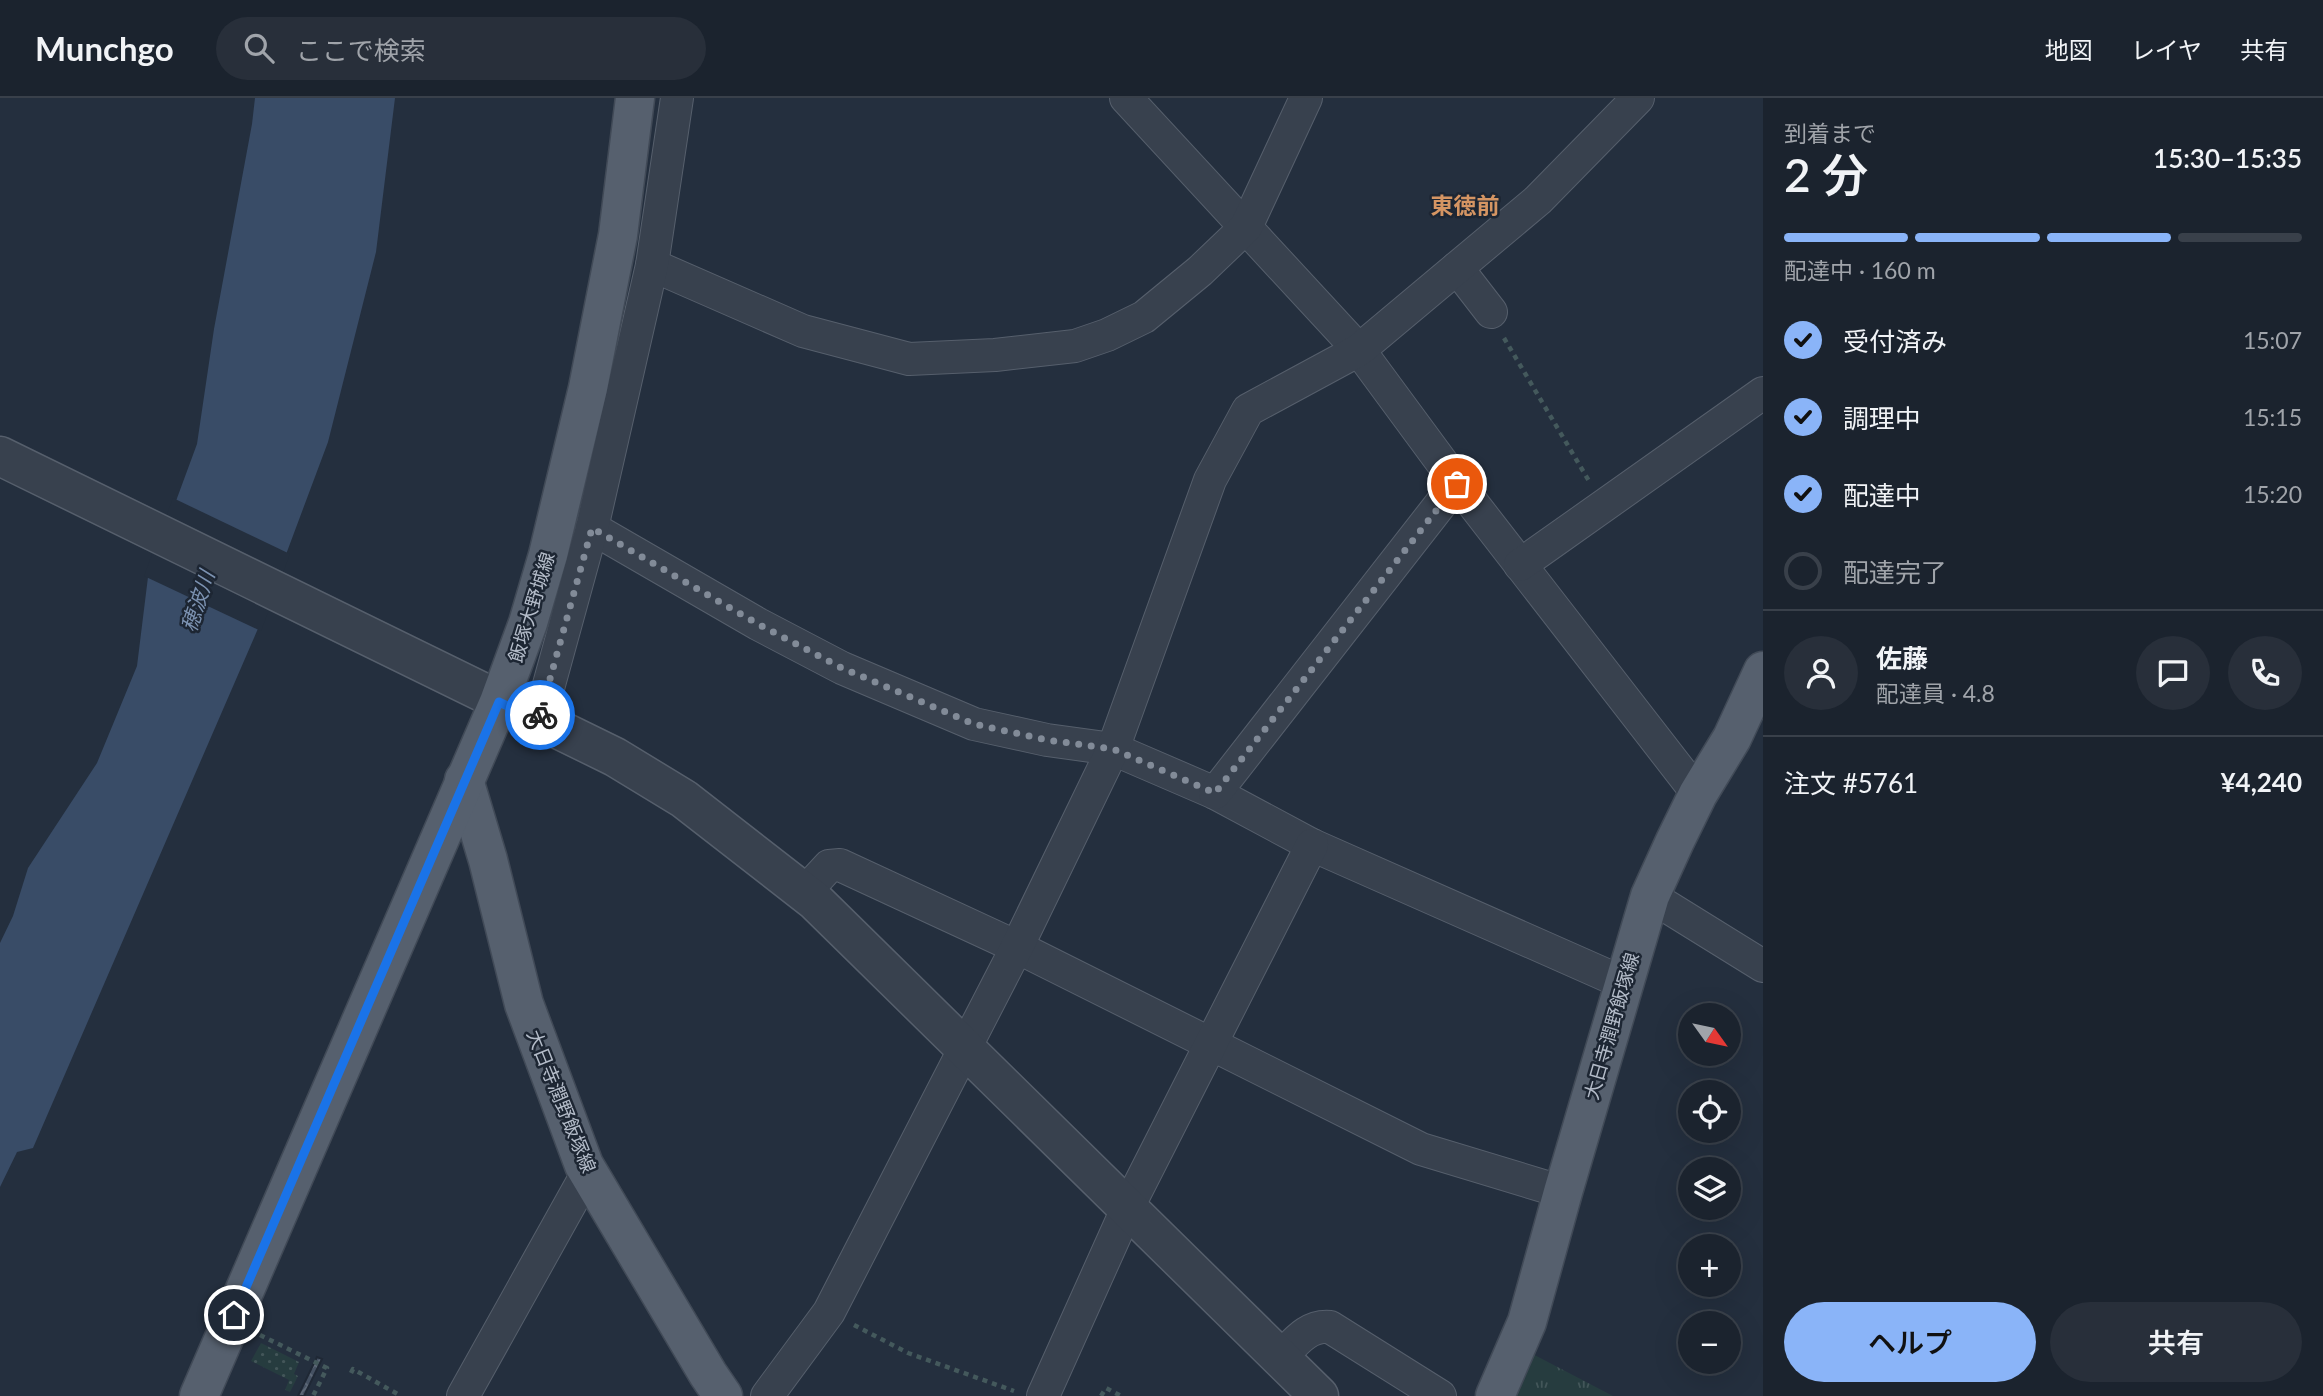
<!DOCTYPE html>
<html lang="ja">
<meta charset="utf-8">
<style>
:root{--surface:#1b232e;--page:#282f3a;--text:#f1f3f6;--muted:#a0a4aa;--line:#39404a;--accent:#8ab4f8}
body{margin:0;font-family:Lato,"Noto Sans JP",sans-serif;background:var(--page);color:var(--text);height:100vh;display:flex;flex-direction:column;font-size:26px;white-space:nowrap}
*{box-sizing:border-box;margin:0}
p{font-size:23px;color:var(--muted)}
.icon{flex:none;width:38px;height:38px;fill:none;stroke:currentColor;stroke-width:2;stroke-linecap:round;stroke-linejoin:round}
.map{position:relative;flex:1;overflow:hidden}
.side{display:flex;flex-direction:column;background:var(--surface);width:560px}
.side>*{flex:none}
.needle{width:46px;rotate:123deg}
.buttons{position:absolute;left:1678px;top:905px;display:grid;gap:14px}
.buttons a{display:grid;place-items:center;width:63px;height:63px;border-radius:50%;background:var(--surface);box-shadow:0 7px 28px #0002,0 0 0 2px var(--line);font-size:35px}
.pin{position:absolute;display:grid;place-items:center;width:60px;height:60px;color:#fff;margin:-30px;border:4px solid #fff;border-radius:50%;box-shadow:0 2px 7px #0007}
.courier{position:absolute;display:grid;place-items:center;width:70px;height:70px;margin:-35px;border:5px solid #1a73e8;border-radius:50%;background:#fff;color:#222;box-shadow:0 2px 9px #0007}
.overview em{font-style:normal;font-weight:600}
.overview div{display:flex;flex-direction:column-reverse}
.overview{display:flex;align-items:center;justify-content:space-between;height:119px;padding:0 21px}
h1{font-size:46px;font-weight:600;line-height:52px}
.bar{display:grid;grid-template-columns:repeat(4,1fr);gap:10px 7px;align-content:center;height:84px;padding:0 21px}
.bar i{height:9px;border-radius:5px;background:var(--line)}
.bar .current{background:var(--accent)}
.bar p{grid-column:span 4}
.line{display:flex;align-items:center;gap:18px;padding:0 21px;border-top:2px solid var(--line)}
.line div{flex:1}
.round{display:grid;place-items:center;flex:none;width:74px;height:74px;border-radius:37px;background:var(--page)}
ol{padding:0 21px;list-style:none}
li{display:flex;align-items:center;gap:21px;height:77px}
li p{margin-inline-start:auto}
li .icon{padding:7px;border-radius:50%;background:var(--accent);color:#111;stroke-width:4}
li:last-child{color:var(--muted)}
li i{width:38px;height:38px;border:4px solid var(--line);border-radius:50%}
.button{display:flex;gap:14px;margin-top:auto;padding:14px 21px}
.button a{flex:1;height:80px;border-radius:42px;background:var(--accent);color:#111;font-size:28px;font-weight:600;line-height:80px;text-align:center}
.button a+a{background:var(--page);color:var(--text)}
header{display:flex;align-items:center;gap:42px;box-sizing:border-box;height:98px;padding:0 35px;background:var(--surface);border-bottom:2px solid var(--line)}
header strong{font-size:33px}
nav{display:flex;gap:38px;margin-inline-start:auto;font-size:24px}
.search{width:490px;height:63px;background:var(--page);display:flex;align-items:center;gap:18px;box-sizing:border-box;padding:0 24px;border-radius:38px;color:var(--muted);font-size:26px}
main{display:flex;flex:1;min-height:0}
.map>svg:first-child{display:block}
.grass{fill:url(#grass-dots)}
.park{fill:url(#park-tufts)}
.water{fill:#394c67}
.pier{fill:#242f3e}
.building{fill:url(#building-cross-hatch);stroke:#1f2835;stroke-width:2}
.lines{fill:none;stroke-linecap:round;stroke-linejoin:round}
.minor-casing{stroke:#565f6c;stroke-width:34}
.tertiary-casing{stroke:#565f6c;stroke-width:41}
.primary-casing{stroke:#414a57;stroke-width:41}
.path{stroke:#44595c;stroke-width:4.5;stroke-dasharray:5 5;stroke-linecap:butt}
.minor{stroke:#38414e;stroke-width:32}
.tertiary{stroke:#38414e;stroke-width:38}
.primary{stroke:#56606e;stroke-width:38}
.done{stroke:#828b98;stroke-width:7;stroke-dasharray:0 12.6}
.route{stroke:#1a73e8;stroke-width:9}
.labels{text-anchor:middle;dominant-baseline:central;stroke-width:5;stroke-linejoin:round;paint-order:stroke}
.street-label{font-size:19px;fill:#b4bcc9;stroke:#1d2633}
.water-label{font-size:21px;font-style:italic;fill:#7c92b1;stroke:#1d2633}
.quarter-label{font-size:23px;font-weight:bold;fill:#d59563;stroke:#1d2633}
</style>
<header>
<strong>Munchgo</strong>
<div class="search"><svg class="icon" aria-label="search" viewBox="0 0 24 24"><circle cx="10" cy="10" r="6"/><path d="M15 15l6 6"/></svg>ここで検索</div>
<nav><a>地図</a><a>レイヤ</a><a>共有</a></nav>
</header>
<main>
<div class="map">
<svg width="1763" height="1298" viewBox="0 0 1763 1298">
<defs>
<pattern id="grass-dots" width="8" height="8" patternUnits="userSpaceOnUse" patternTransform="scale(1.75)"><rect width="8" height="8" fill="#263c3f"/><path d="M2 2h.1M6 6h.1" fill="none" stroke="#435659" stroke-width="1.8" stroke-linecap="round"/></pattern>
<pattern id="park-tufts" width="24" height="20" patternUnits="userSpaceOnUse" patternTransform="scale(1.75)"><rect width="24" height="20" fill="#263c3f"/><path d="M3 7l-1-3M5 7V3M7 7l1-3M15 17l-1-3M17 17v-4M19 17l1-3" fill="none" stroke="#435659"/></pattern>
<pattern id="building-cross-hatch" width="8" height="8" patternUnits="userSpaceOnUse" patternTransform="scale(1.75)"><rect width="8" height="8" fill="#455162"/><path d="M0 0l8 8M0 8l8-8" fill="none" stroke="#5d6877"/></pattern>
</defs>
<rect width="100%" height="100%" fill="#242f3e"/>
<polygon class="grass" points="261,1245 299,1264 294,1276 298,1278 290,1294 285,1292 289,1282 251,1263"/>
<polygon class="park" points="1525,1252 1613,1298 1505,1298"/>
<polygon class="water" points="255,0 395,0 376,154 328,344 260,526 33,1050 17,1054 0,1089 0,845 13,818 28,770 97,665 137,568 148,479 197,346 214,231 252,26"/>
<polygon class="pier" points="173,400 290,456 261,533 144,478"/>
<polygon class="building" points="317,1259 322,1261 304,1298 298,1298"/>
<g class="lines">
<defs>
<g id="minor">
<polyline points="1126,0 1359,252 1457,385 1698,696"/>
<polyline points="652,167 803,233 909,261 995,257 1075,248 1107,237 1144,219 1200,173 1246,129 1306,0"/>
<polyline points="1457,170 1491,214"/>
<polyline points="592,430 758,526 842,570 974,626 1047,642 1113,651 1215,695 1312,747 1624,885"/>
<polyline points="1520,467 1763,295"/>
<polyline points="539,623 592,430 652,167 677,0"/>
<polyline points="1215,695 1457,385"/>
<polyline points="804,795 829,768 840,767 1017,849 1421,1051 1563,1094"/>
<polyline points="1650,798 1763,868"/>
<path d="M1280,1260C1295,1245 1307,1227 1330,1229L1440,1298"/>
<polyline points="463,1298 588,1074"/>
<polyline points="767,1298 829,1214 1017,849 1113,651 1210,382 1248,312 1359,252 1538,102 1638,0"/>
<polyline points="1043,1298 1127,1111 1312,747"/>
</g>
<polyline id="tertiary" points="0,358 615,659 684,701 815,803 1319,1298"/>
<g id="primary">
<polyline points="464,682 488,762 524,906 584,1067 708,1276 723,1298"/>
<polyline points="199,1298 499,604 528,525 548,457 588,290 618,137 635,0"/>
<polyline points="1495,1298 1527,1224 1563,1094 1650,798 1675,743 1698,696 1732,640 1763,573"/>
</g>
</defs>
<use href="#minor" class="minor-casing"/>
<use href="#tertiary" class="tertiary-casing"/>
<use href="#primary" class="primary-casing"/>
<g class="path">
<polyline points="1504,240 1589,383"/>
<polyline points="854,1227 908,1255 1014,1293"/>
<polyline points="260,1237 327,1270 313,1298"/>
<polyline points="351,1275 353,1271 401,1298"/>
<polyline points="1101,1298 1106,1290 1121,1298"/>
</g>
<use href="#minor" class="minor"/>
<use href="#tertiary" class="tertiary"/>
<use href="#primary" class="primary"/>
</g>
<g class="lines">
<polyline class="done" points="540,617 592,430 758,526 842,570 974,626 1047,642 1113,651 1215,695 1457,386"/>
<polyline class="route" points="234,1217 499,604 538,623 540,617"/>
</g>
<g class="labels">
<g class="street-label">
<text transform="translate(531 509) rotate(-73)">飯塚大野城線</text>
<text transform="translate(1611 928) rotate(-74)">大日寺潤野飯塚線</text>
<text transform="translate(562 1003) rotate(68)">大日寺潤野飯塚線</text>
</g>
<g class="water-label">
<text transform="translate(197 503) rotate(-72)">穂波川</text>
</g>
<g class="quarter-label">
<text x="1465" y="107">東徳前</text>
</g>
</g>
</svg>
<div class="buttons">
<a><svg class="needle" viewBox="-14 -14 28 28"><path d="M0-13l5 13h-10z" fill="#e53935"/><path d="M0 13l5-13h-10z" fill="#a0a4aa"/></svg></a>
<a><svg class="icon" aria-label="locate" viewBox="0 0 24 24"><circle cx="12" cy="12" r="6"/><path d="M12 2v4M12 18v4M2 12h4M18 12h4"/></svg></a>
<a><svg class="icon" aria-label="layers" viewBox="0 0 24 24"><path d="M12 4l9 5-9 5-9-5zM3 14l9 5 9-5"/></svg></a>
<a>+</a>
<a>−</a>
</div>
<div class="pin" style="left:1457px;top:386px;background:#ea580c"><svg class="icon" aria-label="bag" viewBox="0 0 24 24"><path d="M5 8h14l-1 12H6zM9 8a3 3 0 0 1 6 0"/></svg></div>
<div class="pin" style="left:234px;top:1217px;background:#1f2937"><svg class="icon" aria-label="home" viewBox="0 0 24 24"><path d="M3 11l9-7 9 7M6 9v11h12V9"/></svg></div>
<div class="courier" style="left:540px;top:617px"><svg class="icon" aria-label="bike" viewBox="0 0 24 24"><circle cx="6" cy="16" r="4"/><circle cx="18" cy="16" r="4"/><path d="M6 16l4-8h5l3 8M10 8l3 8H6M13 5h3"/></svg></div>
</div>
<section class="side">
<div class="overview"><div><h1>2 分</h1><p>到着まで</p></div><em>15:30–15:35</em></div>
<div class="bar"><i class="current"></i><i class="current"></i><i class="current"></i><i></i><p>配達中 · 160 m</p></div>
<ol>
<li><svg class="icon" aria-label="check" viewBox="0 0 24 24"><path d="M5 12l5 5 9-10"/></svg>受付済み<p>15:07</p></li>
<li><svg class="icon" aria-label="check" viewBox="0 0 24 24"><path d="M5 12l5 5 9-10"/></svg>調理中<p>15:15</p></li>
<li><svg class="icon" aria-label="check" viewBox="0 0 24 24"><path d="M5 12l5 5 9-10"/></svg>配達中<p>15:20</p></li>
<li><i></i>配達完了</li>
</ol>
<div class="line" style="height:126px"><a class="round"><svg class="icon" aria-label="person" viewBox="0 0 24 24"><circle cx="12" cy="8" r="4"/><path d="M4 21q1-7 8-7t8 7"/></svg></a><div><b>佐藤</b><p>配達員 · 4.8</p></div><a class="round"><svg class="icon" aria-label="chat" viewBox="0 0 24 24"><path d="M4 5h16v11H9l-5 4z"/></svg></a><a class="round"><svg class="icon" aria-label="phone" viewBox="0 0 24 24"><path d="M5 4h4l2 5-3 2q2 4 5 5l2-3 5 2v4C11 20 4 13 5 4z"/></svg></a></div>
<div class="line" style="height:91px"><div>注文 #5761</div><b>¥4,240</b></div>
<div class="button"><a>ヘルプ</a><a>共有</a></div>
</section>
</main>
